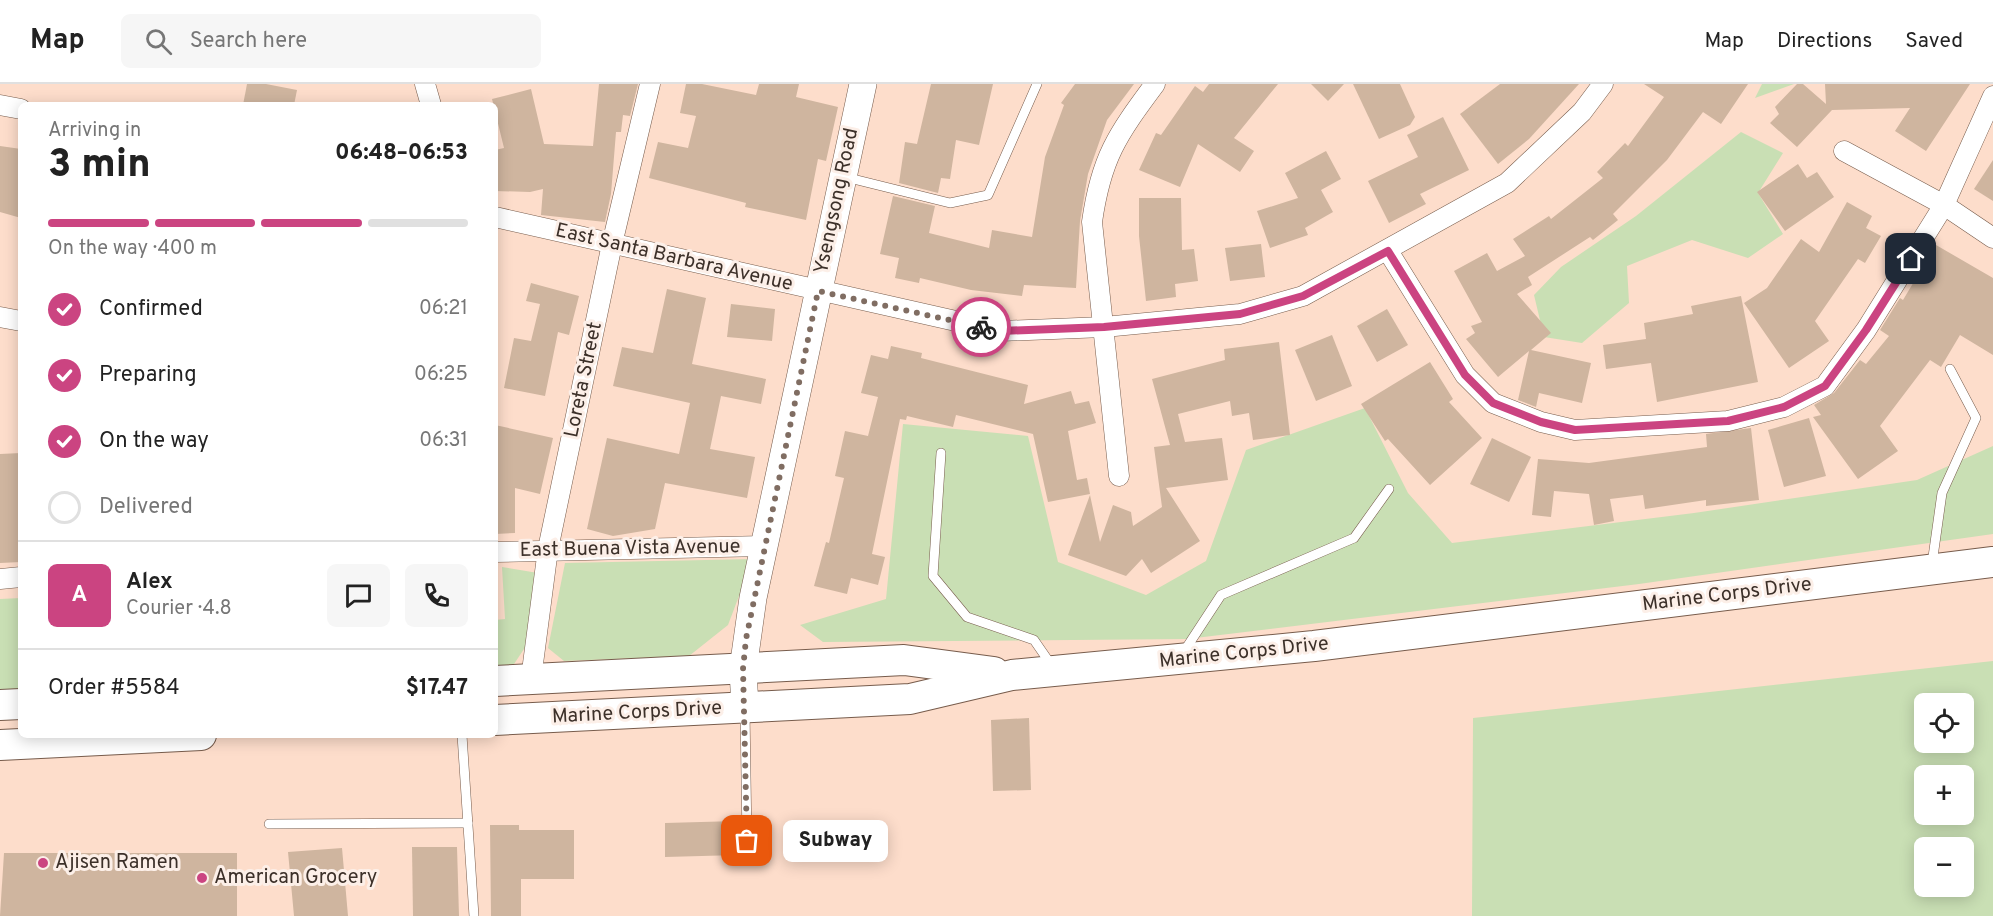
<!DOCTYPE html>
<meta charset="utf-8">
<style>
:root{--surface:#fff;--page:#f6f6f6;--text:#222;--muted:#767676;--line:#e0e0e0;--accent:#cb4481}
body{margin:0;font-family:Overpass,sans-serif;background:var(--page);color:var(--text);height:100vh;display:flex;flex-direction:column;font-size:22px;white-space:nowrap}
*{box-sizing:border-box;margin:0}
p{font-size:20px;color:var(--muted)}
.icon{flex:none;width:33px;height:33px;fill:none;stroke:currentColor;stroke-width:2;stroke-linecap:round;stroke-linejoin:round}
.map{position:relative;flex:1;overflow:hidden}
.side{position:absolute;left:18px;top:18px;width:480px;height:636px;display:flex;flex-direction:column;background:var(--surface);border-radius:9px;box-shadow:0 3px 15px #0003}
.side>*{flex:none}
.controls{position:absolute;left:1914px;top:609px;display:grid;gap:12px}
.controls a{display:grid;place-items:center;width:60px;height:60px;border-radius:9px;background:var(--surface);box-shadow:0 3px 15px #0003;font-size:30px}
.pin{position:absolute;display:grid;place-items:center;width:51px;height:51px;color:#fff;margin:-26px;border-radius:12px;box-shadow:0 3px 9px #0006}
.courier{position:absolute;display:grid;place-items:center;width:60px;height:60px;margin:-30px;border:4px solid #cb4481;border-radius:50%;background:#fff;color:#222;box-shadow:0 2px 8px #0007}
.bubble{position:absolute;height:42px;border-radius:9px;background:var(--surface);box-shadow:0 3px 15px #0003;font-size:20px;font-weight:800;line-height:42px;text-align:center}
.summary em{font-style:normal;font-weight:800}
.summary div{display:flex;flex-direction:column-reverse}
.summary{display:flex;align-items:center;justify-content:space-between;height:102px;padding:0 30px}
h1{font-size:39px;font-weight:800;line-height:45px}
.bar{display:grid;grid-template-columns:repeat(4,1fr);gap:9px 6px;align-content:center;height:72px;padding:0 30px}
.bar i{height:8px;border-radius:4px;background:var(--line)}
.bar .selected{background:var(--accent)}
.bar p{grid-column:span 4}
.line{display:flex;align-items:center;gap:15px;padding:0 30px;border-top:2px solid var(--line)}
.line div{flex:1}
.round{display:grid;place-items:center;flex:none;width:63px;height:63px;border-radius:9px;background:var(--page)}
ol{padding:0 30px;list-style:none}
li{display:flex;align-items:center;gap:18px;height:66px}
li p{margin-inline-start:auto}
li .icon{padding:6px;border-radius:50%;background:var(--accent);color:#fff;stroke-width:4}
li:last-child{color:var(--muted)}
li i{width:33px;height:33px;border:3px solid var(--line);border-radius:50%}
header{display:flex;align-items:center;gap:36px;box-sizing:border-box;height:84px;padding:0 30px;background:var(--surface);border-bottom:2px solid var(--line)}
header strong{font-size:28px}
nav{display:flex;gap:33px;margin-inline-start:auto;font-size:21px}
.search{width:420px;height:54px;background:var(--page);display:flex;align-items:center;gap:15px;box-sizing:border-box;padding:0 21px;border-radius:9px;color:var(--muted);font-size:22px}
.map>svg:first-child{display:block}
.green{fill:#c9dfb4;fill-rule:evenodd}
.building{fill:#cfb59f}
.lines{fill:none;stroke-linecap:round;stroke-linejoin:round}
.service-casing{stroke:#775c4c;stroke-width:10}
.minor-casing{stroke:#775c4c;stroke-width:21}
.secondary-casing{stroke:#775c4c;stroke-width:28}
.primary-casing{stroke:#775c4c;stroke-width:32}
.service{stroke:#fff;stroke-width:9}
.minor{stroke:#fff;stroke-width:20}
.secondary{stroke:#fff;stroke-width:27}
.primary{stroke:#fff;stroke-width:30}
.done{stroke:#806d62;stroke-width:6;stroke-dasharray:0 10.8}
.route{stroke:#cb4481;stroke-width:8}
.poi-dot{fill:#cb4481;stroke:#fcefe8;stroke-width:2}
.labels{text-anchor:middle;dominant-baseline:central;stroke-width:6;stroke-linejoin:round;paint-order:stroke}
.street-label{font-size:20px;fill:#3c3029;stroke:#fcefe8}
.poi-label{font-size:20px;fill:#3c3029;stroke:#fcefe8;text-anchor:start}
</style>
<header>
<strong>Map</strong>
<div class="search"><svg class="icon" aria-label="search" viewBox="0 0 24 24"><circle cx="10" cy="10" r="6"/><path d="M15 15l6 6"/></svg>Search here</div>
<nav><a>Map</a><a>Directions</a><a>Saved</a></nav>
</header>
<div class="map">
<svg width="1993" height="832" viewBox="0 0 1993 832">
<rect width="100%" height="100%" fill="#fdddcb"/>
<g class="green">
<polygon points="1762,0 1794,0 1755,14"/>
<polygon points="1741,48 1783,69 1758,109 1783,150 1748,174 1692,156 1627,182 1629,219 1582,259 1544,253 1534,211 1561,183 1636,132"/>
<polygon points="1365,324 1408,409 1452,459 1694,429 1917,396 1993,362 1993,450 1639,500 1187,555 823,558 800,541 886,515 903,340 1028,352 1058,478 1146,511 1206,477 1246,366"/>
<polygon points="753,475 728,541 689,572 564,577 548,564 565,479"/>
<polygon points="502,483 538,489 528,559 512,583 495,584 495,536 505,535"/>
<polygon points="21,514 21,607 0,608 0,515"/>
<path d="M1993,577V832H1472L1473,634ZM1924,620H1964V658H1924ZM1924,692H1964V730H1924ZM1924,764H1964V802H1924Z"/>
</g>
<g class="building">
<polygon points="247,0 266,0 297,6 294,21 243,21"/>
<polygon points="599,0 638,0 630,32 623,31 621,48 616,48 611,110 605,138 541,131 543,105 530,108 495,107 495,66 504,64 492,15 531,5 544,60 593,62"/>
<polygon points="686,0 702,0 756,11 759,0 799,0 796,13 838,23 826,77 818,75 806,136 745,123 746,119 649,94 658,58 688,64 696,32 680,29"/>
<polygon points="931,0 993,0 979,61 956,56 950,95 941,94 938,109 899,99 905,58 917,60"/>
<polygon points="1075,0 1134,0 1107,36 1088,90 1080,137 1076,204 1024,201 1022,212 971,206 920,194 919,199 895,194 899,174 880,170 893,112 935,122 929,149 989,164 992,146 1032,153 1045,73 1064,21 1061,19"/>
<polygon points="1209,0 1278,0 1234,54 1254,67 1240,88 1198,60 1180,103 1139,86 1156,49 1161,51 1195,2 1203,8"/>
<polygon points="1311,0 1344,0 1328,17"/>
<polygon points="1353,0 1400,0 1415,33 1410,41 1379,55"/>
<polygon points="1500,0 1579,0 1529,55 1498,80 1460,30"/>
<polygon points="1644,0 1748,0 1721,40 1703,28 1667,76 1613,130 1618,136 1593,156 1590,153 1528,193 1532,201 1517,210 1551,249 1531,266 1591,279 1582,319 1539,309 1536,323 1518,316 1529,267 1498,293 1466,255 1475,249 1471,242 1482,238 1454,187 1487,169 1497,187 1525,172 1513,155 1549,132 1551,135 1603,94 1597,88 1625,59 1628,62 1664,13"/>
<polygon points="1797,0 1803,0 1826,20 1825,0 1970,0 1926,67 1895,47 1910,24 1832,26 1797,63 1770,39 1779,30 1775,23"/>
<polygon points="1443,33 1469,86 1420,110 1426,120 1389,139 1368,97 1418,73 1407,51"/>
<polygon points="0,62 21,65 21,134 0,128"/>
<polygon points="1326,67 1341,95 1321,106 1333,128 1305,144 1308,151 1270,164 1257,127 1298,114 1285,89"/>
<polygon points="1993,76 1993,117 1974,105"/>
<polygon points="1798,80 1807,94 1817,88 1834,113 1785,147 1757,108"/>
<polygon points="1139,114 1181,114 1182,166 1194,165 1198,197 1175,200 1176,213 1146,217 1139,152"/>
<polygon points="1847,118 1872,132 1866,144 1881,152 1865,179 1858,175 1815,237 1829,257 1789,284 1744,219 1767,204 1801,155 1819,168"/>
<polygon points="1261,160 1265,193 1230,197 1225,164"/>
<polygon points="1936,161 1993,194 1993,271 1960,251 1941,283 1930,276 1880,342 1898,367 1858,395 1813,333 1821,331 1814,321 1834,309 1860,276 1866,280 1889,252 1880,246 1900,214 1903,216"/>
<polygon points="531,199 579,212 569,251 558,248 545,312 504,304 514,254 531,257 540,220 526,217"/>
<polygon points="667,205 706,214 692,280 766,295 761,320 721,312 710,365 755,373 747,414 665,399 655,445 613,452 587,445 607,354 679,370 690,319 613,302 622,263 653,269"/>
<polygon points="1741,212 1758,298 1657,318 1651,279 1606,285 1603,261 1646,255 1644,239 1693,230 1691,222"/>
<polygon points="731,220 775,225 772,257 727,253"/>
<polygon points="1387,225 1408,261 1377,278 1357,242"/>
<polygon points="1332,251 1352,302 1316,317 1295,266"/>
<polygon points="1279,258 1290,351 1253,356 1249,329 1232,332 1230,317 1178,330 1185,358 1222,354 1228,396 1166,404 1200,457 1151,489 1142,475 1126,492 1068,471 1090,411 1100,458 1113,421 1131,428 1133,442 1162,423 1154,363 1170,361 1152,295 1225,276 1224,265"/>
<polygon points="891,262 922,269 921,274 1028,301 1024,320 1071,307 1075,320 1089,317 1096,339 1068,347 1077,396 1087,394 1090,410 1048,418 1033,350 956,331 953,343 907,332 906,336 900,335 872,470 885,473 878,501 851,494 847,510 814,502 826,458 829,459 844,394 835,392 845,347 868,352 878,313 861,309 871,271 888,275"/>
<polygon points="1430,278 1453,315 1449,318 1482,354 1430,401 1388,355 1385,357 1361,320"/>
<polygon points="1809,334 1826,392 1784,403 1768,346"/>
<polygon points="495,341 553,354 540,410 515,404 515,449 495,450"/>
<polygon points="1751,344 1759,416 1706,422 1706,416 1645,425 1643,411 1610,415 1614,437 1594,441 1589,410 1554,407 1551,433 1532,431 1538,375 1589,379 1707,363 1706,350"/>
<polygon points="1492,354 1531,373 1509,418 1470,400"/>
<polygon points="21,369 21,478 0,479 0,370"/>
<polygon points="1029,634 1031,706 993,707 991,636"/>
<polygon points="737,737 738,771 665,773 665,739"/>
<polygon points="490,741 519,741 519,746 574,746 574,795 521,795 521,832 491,832"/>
<polygon points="412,763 457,763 459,832 413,832"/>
<polygon points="342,764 348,832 294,832 288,768"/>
<polygon points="4,769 237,769 237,832 0,832"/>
</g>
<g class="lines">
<defs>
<g id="service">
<polyline points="845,93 950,119 988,111 1037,0"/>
<polyline points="941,369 933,492 967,533 1034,556 1052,582"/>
<polyline points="1932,480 1942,409 1976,334 1950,285"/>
<polyline points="1183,569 1221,511 1354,454 1389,405"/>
<polyline points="745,627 747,757"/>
<polyline points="462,651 474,832"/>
<polyline points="269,740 468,739"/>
</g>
<g id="minor">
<polyline points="425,0 431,21"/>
<polyline points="0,21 21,25"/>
<polyline points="1844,67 1944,121 1993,154"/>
<polyline points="495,133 1000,247 1104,243 1240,230 1303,212 1507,99 1582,28 1603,0"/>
<polyline points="1388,167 1465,291 1493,319 1541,338 1575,346 1728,337 1784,323 1825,302 1866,246 1944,121 1993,12"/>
<polyline points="0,233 21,237"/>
<path d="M1119,392L1092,138C1101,74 1117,51 1155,0"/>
<polyline points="495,468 764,462"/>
<polyline points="0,495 21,493"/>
<polyline points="531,595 548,465 612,160 650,0"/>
</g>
<polyline id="secondary" points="745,624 743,585 753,514 863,0"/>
<g id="primary">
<polyline points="495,597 904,576 994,588"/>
<polyline points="0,621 21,620"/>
<polyline points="495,636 910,615 1012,591 1314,562 1993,478"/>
<polyline points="0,661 201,651"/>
</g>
</defs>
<use href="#service" class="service-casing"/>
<use href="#minor" class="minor-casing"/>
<use href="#secondary" class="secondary-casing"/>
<use href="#primary" class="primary-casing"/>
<use href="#service" class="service"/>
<use href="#minor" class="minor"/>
<use href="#secondary" class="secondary"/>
<use href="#primary" class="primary"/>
</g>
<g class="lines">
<polyline class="done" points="747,757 743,585 746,555 818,207 981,243"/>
<polyline class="route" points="981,243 1000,247 1104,243 1240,230 1303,212 1388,167 1465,291 1493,319 1541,338 1575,346 1728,337 1784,323 1825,302 1866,246 1911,175"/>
</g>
<g class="poi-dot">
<circle cx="43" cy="779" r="6"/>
<circle cx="202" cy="794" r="6"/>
</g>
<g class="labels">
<g class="street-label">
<text transform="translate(837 117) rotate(-78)">Ysengsong Road</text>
<text transform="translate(674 174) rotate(13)">East Santa Barbara Avenue</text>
<text transform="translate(584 296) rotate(-78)">Loreta Street</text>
<text transform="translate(630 465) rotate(-1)">East Buena Vista Avenue</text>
<text transform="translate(1727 511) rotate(-7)">Marine Corps Drive</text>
<text transform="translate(1244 569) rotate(-6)">Marine Corps Drive</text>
<text transform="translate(637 629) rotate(-3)">Marine Corps Drive</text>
</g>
<g class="poi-label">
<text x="55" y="779">Ajisen Ramen</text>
<text x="214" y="794">American Grocery</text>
</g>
</g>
</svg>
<div class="controls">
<a><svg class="icon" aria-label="locate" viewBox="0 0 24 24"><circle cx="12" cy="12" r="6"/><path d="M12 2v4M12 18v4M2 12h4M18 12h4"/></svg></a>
<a>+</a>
<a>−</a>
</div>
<div class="pin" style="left:747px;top:757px;background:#ea580c"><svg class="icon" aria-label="bag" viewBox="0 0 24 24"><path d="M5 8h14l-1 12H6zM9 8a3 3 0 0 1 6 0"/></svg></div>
<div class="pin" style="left:1911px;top:175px;background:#1f2937"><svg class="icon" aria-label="home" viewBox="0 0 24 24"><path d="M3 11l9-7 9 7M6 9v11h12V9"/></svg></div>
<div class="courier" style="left:981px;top:243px"><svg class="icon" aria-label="bike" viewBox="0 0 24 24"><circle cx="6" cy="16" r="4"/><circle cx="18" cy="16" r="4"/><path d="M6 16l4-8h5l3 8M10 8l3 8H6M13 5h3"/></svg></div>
<div class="bubble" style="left:783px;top:736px;width:105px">Subway</div>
<section class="side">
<div class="summary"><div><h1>3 min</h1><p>Arriving in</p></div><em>06:48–06:53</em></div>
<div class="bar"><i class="selected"></i><i class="selected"></i><i class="selected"></i><i></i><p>On the way · 400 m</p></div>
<ol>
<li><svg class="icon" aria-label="check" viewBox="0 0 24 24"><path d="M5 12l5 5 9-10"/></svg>Confirmed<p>06:21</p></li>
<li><svg class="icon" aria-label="check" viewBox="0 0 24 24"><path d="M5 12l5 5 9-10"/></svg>Preparing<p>06:25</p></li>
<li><svg class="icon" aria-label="check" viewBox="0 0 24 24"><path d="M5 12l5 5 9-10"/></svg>On the way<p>06:31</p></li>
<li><i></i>Delivered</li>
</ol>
<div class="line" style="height:108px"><b class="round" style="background:var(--accent);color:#fff">A</b><div><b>Alex</b><p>Courier · 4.8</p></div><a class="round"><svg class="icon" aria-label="chat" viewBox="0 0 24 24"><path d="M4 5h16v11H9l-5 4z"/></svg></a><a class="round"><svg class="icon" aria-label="phone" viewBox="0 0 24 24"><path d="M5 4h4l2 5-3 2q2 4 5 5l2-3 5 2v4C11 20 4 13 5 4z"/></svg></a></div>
<div class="line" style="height:78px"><div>Order #5584</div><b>$17.47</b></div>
</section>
</div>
